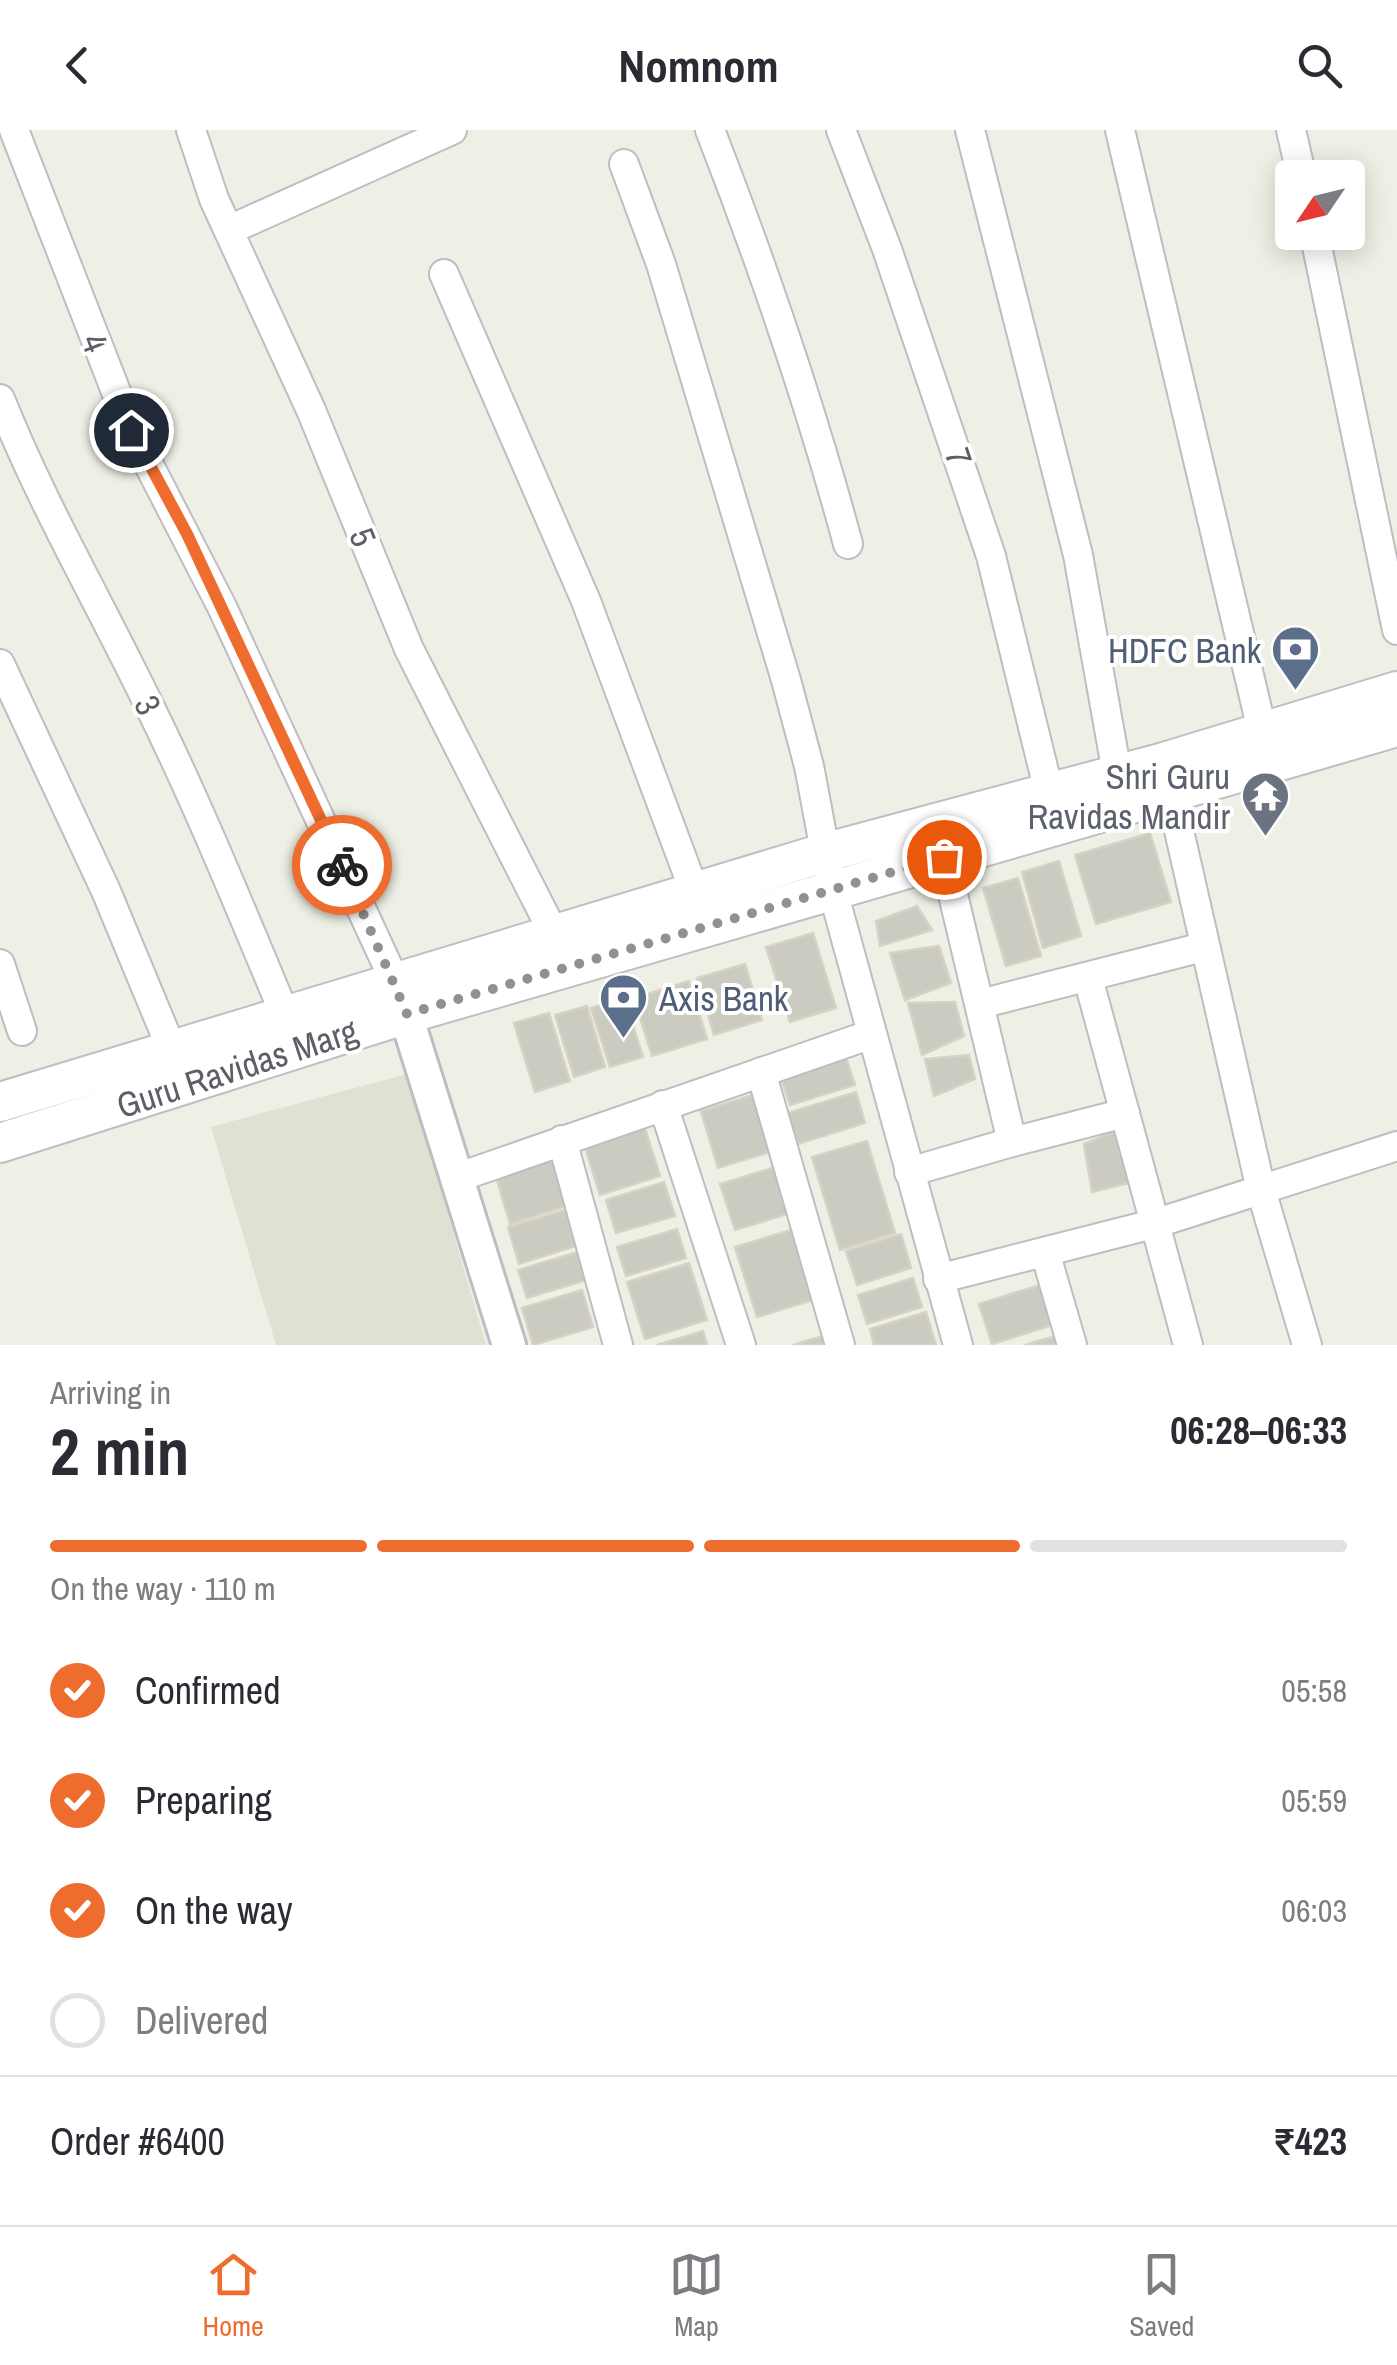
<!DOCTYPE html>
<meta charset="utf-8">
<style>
:root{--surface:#fff;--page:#f7f7f7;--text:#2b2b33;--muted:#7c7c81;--line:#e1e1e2;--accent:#ee6c2d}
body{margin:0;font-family:"Archivo Narrow",sans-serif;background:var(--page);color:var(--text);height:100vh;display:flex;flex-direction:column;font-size:38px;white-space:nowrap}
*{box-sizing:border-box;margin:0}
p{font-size:32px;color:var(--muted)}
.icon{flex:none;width:55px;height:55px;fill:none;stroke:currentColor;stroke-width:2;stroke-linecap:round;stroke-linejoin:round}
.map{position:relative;height:1215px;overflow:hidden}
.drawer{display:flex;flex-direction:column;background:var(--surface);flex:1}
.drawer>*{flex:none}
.needle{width:65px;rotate:235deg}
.tools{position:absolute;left:1275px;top:30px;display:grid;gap:20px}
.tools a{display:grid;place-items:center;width:90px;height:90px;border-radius:10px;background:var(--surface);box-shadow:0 5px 25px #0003;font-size:50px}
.pin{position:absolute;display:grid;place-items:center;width:85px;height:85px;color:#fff;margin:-42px;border:5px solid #fff;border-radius:50%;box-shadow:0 2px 10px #0007}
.courier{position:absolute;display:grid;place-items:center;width:100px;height:100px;margin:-50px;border:8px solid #ee6c2d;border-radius:50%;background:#fff;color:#222;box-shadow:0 2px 12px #0007}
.head em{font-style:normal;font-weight:700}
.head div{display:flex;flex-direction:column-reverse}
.head{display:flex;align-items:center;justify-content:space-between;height:170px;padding:0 50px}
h1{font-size:65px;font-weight:700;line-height:75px}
.bar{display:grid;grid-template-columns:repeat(4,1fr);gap:15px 10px;align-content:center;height:120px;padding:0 50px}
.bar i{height:12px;border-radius:8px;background:var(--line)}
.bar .on{background:var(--accent)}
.bar p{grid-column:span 4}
.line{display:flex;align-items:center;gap:25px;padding:0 50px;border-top:2px solid var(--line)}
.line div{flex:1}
ol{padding:0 50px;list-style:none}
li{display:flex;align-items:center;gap:30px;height:110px}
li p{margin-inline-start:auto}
li .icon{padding:10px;border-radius:50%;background:var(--accent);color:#fff;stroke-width:4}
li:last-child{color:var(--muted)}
li i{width:55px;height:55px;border:5px solid var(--line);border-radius:50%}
header{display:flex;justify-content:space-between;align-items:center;height:130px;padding:0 50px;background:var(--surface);font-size:45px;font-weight:700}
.dock{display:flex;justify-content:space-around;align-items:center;height:140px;border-top:2px solid var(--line);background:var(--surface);font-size:28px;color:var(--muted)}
.dock a{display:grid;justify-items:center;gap:5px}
.dock .on{color:var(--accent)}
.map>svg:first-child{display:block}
.education{fill:#e0e0d3}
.building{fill:#cbcbc1;stroke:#d5d4c3;stroke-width:2.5}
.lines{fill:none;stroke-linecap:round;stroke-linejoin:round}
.minor-casing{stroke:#bdbdc4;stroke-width:32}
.tertiary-casing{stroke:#bdbdc4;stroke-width:38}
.secondary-casing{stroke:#bebfc6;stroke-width:42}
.minor{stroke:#fff;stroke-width:28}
.tertiary{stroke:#fff;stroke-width:32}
.secondary{stroke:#fff;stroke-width:38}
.done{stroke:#909292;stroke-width:10;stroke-dasharray:0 18}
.route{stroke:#ee6c2d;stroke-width:12}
.labels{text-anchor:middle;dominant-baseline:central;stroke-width:8;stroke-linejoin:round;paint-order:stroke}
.street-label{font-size:35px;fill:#5d5f66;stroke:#fff}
.service-label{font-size:35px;fill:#4e5e75;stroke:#fff;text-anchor:end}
.worship-label{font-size:35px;fill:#5b616d;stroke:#fff;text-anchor:end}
</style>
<header><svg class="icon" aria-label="back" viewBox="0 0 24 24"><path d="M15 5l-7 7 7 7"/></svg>Nomnom<svg class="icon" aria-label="search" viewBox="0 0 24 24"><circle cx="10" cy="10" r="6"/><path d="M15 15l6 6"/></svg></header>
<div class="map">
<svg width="1397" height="1215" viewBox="0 0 1397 1215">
<rect width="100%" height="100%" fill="#eff0e5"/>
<polygon class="education" points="407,944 486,1215 276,1215 211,997"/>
<g class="building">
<polygon points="1150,703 1171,772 1096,794 1075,725"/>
<polygon points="1059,731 1081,806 1043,818 1022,742"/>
<polygon points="1018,748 1041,826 1006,836 983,758"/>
<polygon points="917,776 932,800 880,816 876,791"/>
<polygon points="813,803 836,878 790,892 766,817"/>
<polygon points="939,816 951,853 905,870 890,823"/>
<polygon points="745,834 762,890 714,905 697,848"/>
<polygon points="689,851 707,909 652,926 634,868"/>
<polygon points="624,867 643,927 610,937 591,878"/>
<polygon points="955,872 964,906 922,925 908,873"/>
<polygon points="587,876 605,937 574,947 555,885"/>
<polygon points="549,883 570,951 535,962 514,893"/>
<polygon points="969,925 975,949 934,966 925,929"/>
<polygon points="846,928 855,955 790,975 781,948"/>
<polygon points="856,962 865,993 798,1014 788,983"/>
<polygon points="759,963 776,1020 718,1038 701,981"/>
<polygon points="642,989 660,1046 600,1065 582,1007"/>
<polygon points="1116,1001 1133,1052 1092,1062 1084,1014"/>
<polygon points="867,1011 895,1103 840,1120 812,1027"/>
<polygon points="552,1025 567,1076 510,1094 495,1043"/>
<polygon points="779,1036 794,1082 735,1100 720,1054"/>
<polygon points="664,1052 675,1086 616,1103 606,1070"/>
<polygon points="565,1080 576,1116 519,1134 508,1097"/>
<polygon points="677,1099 686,1128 626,1146 617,1117"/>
<polygon points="791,1100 813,1170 757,1187 735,1117"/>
<polygon points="901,1104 911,1138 857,1155 846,1121"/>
<polygon points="584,1120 593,1148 527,1168 518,1140"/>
<polygon points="689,1133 707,1190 645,1209 627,1152"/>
<polygon points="913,1148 922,1177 867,1194 858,1165"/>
<polygon points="1043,1154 1056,1194 992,1214 979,1174"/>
<polygon points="582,1160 593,1197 533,1215 522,1178"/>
<polygon points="926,1182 936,1215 874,1215 870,1199"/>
<polygon points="703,1201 707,1215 657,1215"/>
<polygon points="1062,1204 1065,1215 1025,1215"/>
<polygon points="826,1205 829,1215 793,1215"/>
</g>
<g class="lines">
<defs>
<g id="minor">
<polyline points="14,0 131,300 222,477 396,854"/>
<polyline points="191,0 214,69 311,280 409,519 554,804"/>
<path d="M710,0C763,136 810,273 848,414"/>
<polyline points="841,0 887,119 991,426 1049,662"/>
<polyline points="970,0 1078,425 1117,643"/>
<polyline points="1120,0 1262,600"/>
<polyline points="1291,0 1302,48"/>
<polyline points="624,34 661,134 786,550 809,636 832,758 958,1215"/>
<polyline points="229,100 452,0"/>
<polyline points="1314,102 1397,500"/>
<polyline points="444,144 586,471 695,763"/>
<path d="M0,269C42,374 98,470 147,571C198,674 241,780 285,885"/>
<polyline points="0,534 106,761 172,920"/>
<polyline points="1167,648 1261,1060 1307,1215"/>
<polyline points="944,727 1012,1012 1125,983"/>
<polyline points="0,834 22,901"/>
<polyline points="1088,848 1188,1215"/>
<polyline points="980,874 1203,817"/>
<polyline points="761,942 840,1215"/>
<polyline points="663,975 741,1215"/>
<polyline points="562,1010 618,1215"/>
<polyline points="909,1042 1012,1012"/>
<polyline points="459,1047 872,904"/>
<polyline points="1045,1122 1072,1215"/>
<polyline points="938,1149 1157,1093 1397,1016"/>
</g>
<polyline id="tertiary" points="399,863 509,1215"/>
<g id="secondary">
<polyline points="0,972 827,722 1164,632 1397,561"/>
<polyline points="0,1013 407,884 1397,597"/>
</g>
</defs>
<use href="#minor" class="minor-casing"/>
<use href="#tertiary" class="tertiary-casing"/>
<use href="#secondary" class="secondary-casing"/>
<use href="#minor" class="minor"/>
<use href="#tertiary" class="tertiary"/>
<use href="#secondary" class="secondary"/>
</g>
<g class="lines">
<polyline class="done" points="342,735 407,884 944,727"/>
<polyline class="route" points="131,300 187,404 342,735"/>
</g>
<defs>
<symbol id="bank-pin" viewBox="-11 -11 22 30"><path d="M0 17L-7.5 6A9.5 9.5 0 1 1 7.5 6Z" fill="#5c6f8a" stroke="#fff"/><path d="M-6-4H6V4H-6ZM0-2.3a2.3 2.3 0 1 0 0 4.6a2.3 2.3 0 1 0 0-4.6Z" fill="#fff"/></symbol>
<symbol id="temple-pin" viewBox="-11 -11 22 30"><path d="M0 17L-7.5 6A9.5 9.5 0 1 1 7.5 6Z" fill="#6b7280" stroke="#fff"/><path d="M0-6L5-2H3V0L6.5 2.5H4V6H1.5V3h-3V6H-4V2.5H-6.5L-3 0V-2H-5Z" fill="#fff"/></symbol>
</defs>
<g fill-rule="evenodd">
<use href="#bank-pin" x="1268" y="492" width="55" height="75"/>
<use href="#temple-pin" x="1238" y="638" width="55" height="75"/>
<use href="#bank-pin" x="596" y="840" width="55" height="75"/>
</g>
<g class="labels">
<g class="street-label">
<text transform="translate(95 213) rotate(69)">4</text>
<text transform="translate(959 327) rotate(71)">7</text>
<text transform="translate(363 407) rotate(68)">5</text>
<text transform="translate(148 575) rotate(63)">3</text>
<text transform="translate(237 938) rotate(-18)">Guru Ravidas Marg</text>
</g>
<g class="service-label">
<text x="1261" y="520">HDFC Bank</text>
<text x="659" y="868" text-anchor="start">Axis Bank</text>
</g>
<g class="worship-label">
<text x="1230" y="646">Shri Guru<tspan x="1230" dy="40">Ravidas Mandir</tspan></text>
</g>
</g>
</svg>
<div class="tools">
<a><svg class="needle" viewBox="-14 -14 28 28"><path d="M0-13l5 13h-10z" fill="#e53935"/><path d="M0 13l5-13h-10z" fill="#7c7c81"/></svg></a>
</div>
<div class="pin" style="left:944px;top:727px;background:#ea580c"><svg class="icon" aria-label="bag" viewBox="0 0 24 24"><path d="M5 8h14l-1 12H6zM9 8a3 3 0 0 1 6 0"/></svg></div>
<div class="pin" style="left:131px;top:300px;background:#1f2937"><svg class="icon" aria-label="home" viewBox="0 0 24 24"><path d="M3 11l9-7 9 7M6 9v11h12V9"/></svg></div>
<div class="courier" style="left:342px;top:735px"><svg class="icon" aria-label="bike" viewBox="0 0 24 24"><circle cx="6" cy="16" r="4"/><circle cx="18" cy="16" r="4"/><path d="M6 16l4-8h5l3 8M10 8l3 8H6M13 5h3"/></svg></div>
</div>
<section class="drawer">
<div class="head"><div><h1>2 min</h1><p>Arriving in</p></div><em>06:28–06:33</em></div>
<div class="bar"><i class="on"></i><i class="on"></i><i class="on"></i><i></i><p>On the way · 110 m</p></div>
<ol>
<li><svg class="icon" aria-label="check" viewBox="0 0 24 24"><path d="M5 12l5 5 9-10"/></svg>Confirmed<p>05:58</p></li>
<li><svg class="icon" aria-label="check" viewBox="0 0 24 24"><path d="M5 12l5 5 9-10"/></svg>Preparing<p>05:59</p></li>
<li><svg class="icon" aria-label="check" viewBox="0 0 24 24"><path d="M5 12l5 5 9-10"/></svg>On the way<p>06:03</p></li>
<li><i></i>Delivered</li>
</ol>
<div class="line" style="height:130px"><div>Order #6400</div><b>₹423</b></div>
</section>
<nav class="dock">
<a class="on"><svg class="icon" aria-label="home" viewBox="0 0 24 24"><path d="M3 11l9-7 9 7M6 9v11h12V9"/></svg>Home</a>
<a><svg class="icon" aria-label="map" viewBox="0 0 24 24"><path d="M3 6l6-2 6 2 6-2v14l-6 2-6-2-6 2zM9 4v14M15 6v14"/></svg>Map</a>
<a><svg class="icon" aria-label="saved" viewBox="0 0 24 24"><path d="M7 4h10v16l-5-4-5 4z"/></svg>Saved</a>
</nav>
